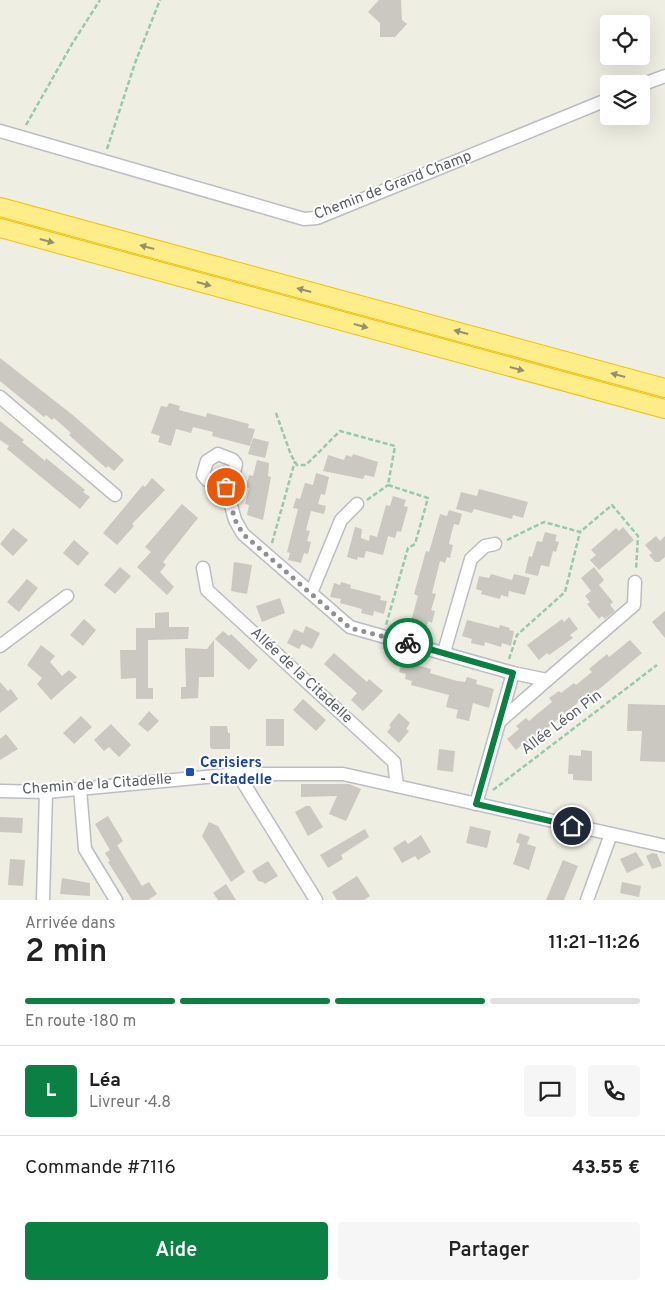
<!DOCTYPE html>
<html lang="fr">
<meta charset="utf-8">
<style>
:root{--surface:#fff;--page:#f6f6f6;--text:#222;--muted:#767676;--line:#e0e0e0;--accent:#0b8043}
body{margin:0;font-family:Overpass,sans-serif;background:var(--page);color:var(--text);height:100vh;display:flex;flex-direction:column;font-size:19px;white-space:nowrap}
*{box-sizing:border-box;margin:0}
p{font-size:16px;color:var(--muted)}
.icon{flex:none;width:28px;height:28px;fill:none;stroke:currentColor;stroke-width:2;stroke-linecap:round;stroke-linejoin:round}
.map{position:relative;height:900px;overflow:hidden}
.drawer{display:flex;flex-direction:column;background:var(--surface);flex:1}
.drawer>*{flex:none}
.tools{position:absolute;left:600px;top:15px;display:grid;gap:10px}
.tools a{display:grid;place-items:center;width:50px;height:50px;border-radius:5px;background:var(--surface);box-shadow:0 5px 20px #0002;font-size:25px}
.pin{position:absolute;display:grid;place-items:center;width:42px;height:42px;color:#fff;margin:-21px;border:2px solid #fff;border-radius:50%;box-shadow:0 1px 5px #0007}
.courier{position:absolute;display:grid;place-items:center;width:50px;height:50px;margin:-25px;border:4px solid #0b8043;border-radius:50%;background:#fff;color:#222;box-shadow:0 1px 6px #0007}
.head em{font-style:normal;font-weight:600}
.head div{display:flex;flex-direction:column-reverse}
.head{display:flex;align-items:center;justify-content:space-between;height:85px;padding:0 25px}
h1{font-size:32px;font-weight:600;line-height:38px}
.bar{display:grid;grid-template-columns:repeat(4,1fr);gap:8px 5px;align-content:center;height:60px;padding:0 25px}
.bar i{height:6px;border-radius:4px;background:var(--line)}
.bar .on{background:var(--accent)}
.bar p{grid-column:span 4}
.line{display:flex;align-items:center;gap:12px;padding:0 25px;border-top:1px solid var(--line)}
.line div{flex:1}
.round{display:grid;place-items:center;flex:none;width:52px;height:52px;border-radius:5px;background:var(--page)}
.primary-button{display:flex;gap:10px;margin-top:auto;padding:10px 25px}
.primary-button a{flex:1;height:58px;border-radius:5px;background:var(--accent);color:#fff;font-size:20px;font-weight:600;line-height:58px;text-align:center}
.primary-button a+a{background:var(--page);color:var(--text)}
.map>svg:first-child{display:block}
.building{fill:#cac8c0}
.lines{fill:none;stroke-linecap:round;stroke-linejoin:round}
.minor-casing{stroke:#bbbdc3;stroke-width:15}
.highway-casing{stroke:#f2bf00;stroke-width:20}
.path{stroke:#96caab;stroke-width:2.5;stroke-dasharray:5 2.5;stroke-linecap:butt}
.minor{stroke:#fff;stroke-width:12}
.highway{stroke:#ffed8a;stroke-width:18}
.oneway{fill:#949172}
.done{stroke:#8f9191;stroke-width:5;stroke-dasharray:0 9}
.route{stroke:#0b8043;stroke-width:6}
.transit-dot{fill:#1a4fb4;stroke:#fff;stroke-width:2}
.labels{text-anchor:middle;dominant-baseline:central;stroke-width:4;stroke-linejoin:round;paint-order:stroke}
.street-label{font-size:15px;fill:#5b5f65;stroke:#fff}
.transit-label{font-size:15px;font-weight:bold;fill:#164399;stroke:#fff;text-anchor:start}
</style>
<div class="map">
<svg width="665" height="900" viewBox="0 0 665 900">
<rect width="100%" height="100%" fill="#efeee3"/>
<g class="building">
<polygon points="379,0 401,0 402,20 407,24 395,37 380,37 380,23 368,12"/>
<polygon points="0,358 74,416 124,460 114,471 108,466 106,468 69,435 71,433 54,418 52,420 46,415 44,417 0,381"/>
<polygon points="169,403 180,406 179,410 206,417 207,413 249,424 248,428 255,429 250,446 212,436 213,432 193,427 191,433 176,429 171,446 158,442 160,436 151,433 161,406 167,407"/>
<polygon points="0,421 24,440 22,442 32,450 45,461 46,458 85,490 83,492 90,497 80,509 7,449 9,446 0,440"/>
<polygon points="253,438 269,442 265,458 248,454"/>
<polygon points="353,454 378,462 374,477 365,475 363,479 323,471 328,455 344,460 346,455 352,457"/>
<polygon points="257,460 269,463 268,476 271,477 263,520 247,515 249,505 245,504 249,488 246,487 249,475 253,476"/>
<polygon points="316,473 329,477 325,495 321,494 318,504 326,506 324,514 311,511 306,530 310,531 307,541 311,542 308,554 304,553 301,563 288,560 290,553 287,552 298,509 293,508 296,498 300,499 305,483 313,485"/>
<polygon points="152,478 165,490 132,524 134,526 117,545 103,533 143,485 145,487"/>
<polygon points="479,489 528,502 523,518 513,515 512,519 474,509 472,513 456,509 461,492 477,496"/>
<polygon points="393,496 406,500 404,506 408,507 401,532 397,531 395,538 388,536 383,555 366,551 364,558 358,557 357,560 347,557 355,527 362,529 361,538 369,541 370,535 377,537 386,505 390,506"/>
<polygon points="182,504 198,518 163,562 166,565 160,572 174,587 167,595 137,567 151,552 145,547"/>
<polygon points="449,510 462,514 459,525 454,524 451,535 449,544 453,545 450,558 447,557 445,563 440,561 432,593 436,594 431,610 435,611 432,623 428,621 425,632 413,628 414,622 411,621 418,596 414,594 426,551 429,552 440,514 447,516"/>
<polygon points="623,527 634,540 599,570 590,560 596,555 591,550 616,528 619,531"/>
<polygon points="13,528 28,540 13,556 0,544"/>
<polygon points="545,532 557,535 555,541 559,542 556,552 553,551 549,567 541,565 538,576 525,573 529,556 532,557 537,541 542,542"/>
<polygon points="656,536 660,541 665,536 665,557 659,562 655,562 649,555 652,553 645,545"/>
<polygon points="74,540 89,553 78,566 63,553"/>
<polygon points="234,562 252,565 247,594 231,591"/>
<polygon points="120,567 131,576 115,594 104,585"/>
<polygon points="594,567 604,580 599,585 613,602 610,605 615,611 605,619 602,616 599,619 587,604 590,602 585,596 591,591 581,578"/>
<polygon points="491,574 512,580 514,574 530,578 525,595 509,591 508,597 501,595 500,599 481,594 482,591 476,589 479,576 489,578"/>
<polygon points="27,579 38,588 19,612 7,602"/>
<polygon points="341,582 351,585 350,588 381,596 380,600 387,601 384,614 374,611 373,616 361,613 362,609 340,603 341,599 330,597 334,583 340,585"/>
<polygon points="280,598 285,613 262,622 256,606"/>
<polygon points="665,611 665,638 652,622"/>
<polygon points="169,612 169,627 189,627 188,639 148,640 148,688 153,688 153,699 136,699 136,678 121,679 120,650 136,650 136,628 155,628 155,613"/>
<polygon points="569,617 578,629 570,635 573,638 549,655 547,653 539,660 527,645 562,619 564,622"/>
<polygon points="84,619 96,630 83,646 70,635"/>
<polygon points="467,620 499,628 500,625 510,628 509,630 514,631 511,646 502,643 501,647 485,642 484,646 471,643 472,639 462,636"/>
<polygon points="306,626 320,633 312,649 302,644 299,649 287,643 294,629 303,633"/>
<polygon points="223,631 229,636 231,634 258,660 249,670 215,639"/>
<polygon points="214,640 214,677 199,677 198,698 181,699 181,687 186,687 185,648 207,649"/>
<polygon points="630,640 642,653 591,696 583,702 581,700 527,745 525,742 516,750 507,739 519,729 516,726 526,718 529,721 536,715 552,702 549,698 559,691 561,693 574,683 576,685 592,672 589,669 607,654 609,657"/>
<polygon points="41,645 55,656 50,662 62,676 69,670 77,677 51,700 37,684 42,678 27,665"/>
<polygon points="334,653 367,682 369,679 383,691 363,711 351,700 357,693 324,664"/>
<polygon points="402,661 431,669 430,673 457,681 465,682 467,677 477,680 476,684 494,689 489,708 473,703 469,721 456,718 458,710 446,707 449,695 411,685 412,681 405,679 406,674 399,672"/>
<polygon points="0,682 8,691 11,689 18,699 0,713"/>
<polygon points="303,699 326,720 316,731 293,710"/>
<polygon points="628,704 665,705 665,762 640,761 642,731 627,731"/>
<polygon points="149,711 159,721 148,732 138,724"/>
<polygon points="399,713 410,723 406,729 409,731 399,743 387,732 391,727 389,725"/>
<polygon points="81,716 92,727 74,744 63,733"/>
<rect x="266" y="719" width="18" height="27"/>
<polygon points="111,724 131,745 119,757 109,747 104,751 94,740"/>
<polygon points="210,726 227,726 228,733 230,733 230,749 212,749 210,747"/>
<polygon points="6,734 18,749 0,760 0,739"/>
<polygon points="439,749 455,751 453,772 437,770"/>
<polygon points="581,750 592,751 592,781 573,780 573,774 568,774 569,755 581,756"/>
<polygon points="301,784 349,784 361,789 346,821 329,814 337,796 301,797"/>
<polygon points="306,806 310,806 323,827 308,836 295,812"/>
<polygon points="108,816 123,841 115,847 117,845 142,886 149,882 157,894 148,900 132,900 108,862 110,861 105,853 110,850 95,824"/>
<polygon points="0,817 23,818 22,833 0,832"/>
<polygon points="209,822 218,826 245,872 231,882 202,836"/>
<polygon points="470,826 491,831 487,848 466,843"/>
<polygon points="365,829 369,837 341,855 343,859 328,868 320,855"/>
<polygon points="519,833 530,837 527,844 536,847 529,870 513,864 520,844 516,842"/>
<polygon points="421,835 431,852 418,860 415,856 402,863 393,848 405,840 408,844"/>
<polygon points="636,852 644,865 627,873 620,859"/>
<polygon points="652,853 657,854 662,866 652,869 646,856"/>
<polygon points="10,859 25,860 23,886 8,885"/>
<polygon points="563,860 578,866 564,900 546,900"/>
<polygon points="268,861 278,876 265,884 263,882 258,881 252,871"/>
<polygon points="357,876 370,896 364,900 337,900 332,892"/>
<polygon points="62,878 90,883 90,896 60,894"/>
<polygon points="622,882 641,886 639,897 620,893"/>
<polygon points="226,884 236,900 218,900 213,893"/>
</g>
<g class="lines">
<defs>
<g id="minor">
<polyline points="641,85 665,76"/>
<polyline points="0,131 304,219 317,218 609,99"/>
<polyline points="0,397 115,495"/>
<polygon points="218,454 233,460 236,464 232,481 226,487 207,480 203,475 207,461"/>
<polyline points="226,487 235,520 243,534 350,627 513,673 547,680 634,605 635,582"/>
<polyline points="203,568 207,590 394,762 397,786"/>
<polyline points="311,593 341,520 357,504"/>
<polyline points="0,646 67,596"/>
<polyline points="444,652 471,559 485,546 495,544"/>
<polyline points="499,722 547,680"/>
<polyline points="238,774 316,900"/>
<polyline points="80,789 85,849 116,900"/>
<polyline points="0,791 46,792 238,774 343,774 665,846"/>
<polyline points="476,804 513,673"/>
<polyline points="43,900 46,792"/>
<polyline points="587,900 611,834"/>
</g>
<g id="highway">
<polyline points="0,207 665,388"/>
<polyline points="0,228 665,409"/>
</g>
</defs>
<use href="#minor" class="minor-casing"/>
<use href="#highway" class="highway-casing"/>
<g class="path">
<polyline points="26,125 72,44 100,0"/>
<polyline points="107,149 135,63 160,0"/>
<polyline points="276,413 291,455 297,465 306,465 340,431 395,446 388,485 428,498 415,544 408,548 386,625"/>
<polyline points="367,500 388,485"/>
<polyline points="507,540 544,522 580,532 612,505 638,536 636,570"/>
<polyline points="272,543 295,461"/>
<polyline points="509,659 517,635 565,592 580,532"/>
<polyline points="493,790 657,665"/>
</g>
<use href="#minor" class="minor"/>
<use href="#highway" class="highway"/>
</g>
<defs><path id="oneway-solid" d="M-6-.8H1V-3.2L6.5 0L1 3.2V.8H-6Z" transform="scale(1.25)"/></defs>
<g class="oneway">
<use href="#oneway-solid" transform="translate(47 241) rotate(15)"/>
<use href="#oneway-solid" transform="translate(147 247) rotate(-165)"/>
<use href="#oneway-solid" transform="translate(204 284) rotate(15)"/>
<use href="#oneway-solid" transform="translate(304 290) rotate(-165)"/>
<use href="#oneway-solid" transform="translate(361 326) rotate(15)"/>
<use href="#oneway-solid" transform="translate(461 332) rotate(-165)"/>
<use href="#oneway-solid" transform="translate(517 369) rotate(15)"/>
<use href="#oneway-solid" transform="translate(618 375) rotate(-165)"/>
</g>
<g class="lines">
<polyline class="done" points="226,487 235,520 243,534 350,628 408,643"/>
<polyline class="route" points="408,643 513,673 476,804 572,826"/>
</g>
<rect class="transit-dot" x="185" y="767" width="10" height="10" rx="2.5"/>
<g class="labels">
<g class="street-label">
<text transform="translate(393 186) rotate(-21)">Chemin de Grand Champ</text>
<text transform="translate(301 676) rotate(43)">Allée de la Citadelle</text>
<text transform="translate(562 723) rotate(-37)">Allée Léon Pin</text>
<text transform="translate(97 785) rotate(-4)">Chemin de la Citadelle</text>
</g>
<g class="transit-label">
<text x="200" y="763">Cerisiers<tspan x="200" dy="17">- Citadelle</tspan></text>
</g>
</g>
</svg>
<div class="tools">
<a><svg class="icon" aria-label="locate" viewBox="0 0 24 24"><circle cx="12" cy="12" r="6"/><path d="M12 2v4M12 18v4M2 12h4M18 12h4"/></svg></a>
<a><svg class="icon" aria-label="layers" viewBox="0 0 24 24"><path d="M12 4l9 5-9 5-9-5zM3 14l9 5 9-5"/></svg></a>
</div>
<div class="pin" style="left:226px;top:487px;background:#ea580c"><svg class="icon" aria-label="bag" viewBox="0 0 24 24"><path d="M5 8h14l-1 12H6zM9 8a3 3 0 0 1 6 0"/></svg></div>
<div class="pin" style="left:572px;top:826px;background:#1f2937"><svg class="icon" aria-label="home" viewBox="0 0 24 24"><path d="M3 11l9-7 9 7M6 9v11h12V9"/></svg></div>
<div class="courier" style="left:408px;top:643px"><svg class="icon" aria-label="bike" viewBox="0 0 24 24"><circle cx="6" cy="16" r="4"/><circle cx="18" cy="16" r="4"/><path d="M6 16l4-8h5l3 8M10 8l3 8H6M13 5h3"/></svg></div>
</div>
<section class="drawer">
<div class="head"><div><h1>2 min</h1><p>Arrivée dans</p></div><em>11:21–11:26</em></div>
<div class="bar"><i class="on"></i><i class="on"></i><i class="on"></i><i></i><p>En route · 180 m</p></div>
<div class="line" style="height:90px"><b class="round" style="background:var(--accent);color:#fff">L</b><div><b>Léa</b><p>Livreur · 4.8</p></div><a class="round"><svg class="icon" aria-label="chat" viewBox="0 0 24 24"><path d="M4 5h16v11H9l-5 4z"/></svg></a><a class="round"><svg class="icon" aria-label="phone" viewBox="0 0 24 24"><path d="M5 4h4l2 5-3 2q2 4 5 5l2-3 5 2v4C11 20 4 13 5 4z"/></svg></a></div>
<div class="line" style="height:65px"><div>Commande #7116</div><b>43.55 €</b></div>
<div class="primary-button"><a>Aide</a><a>Partager</a></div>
</section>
